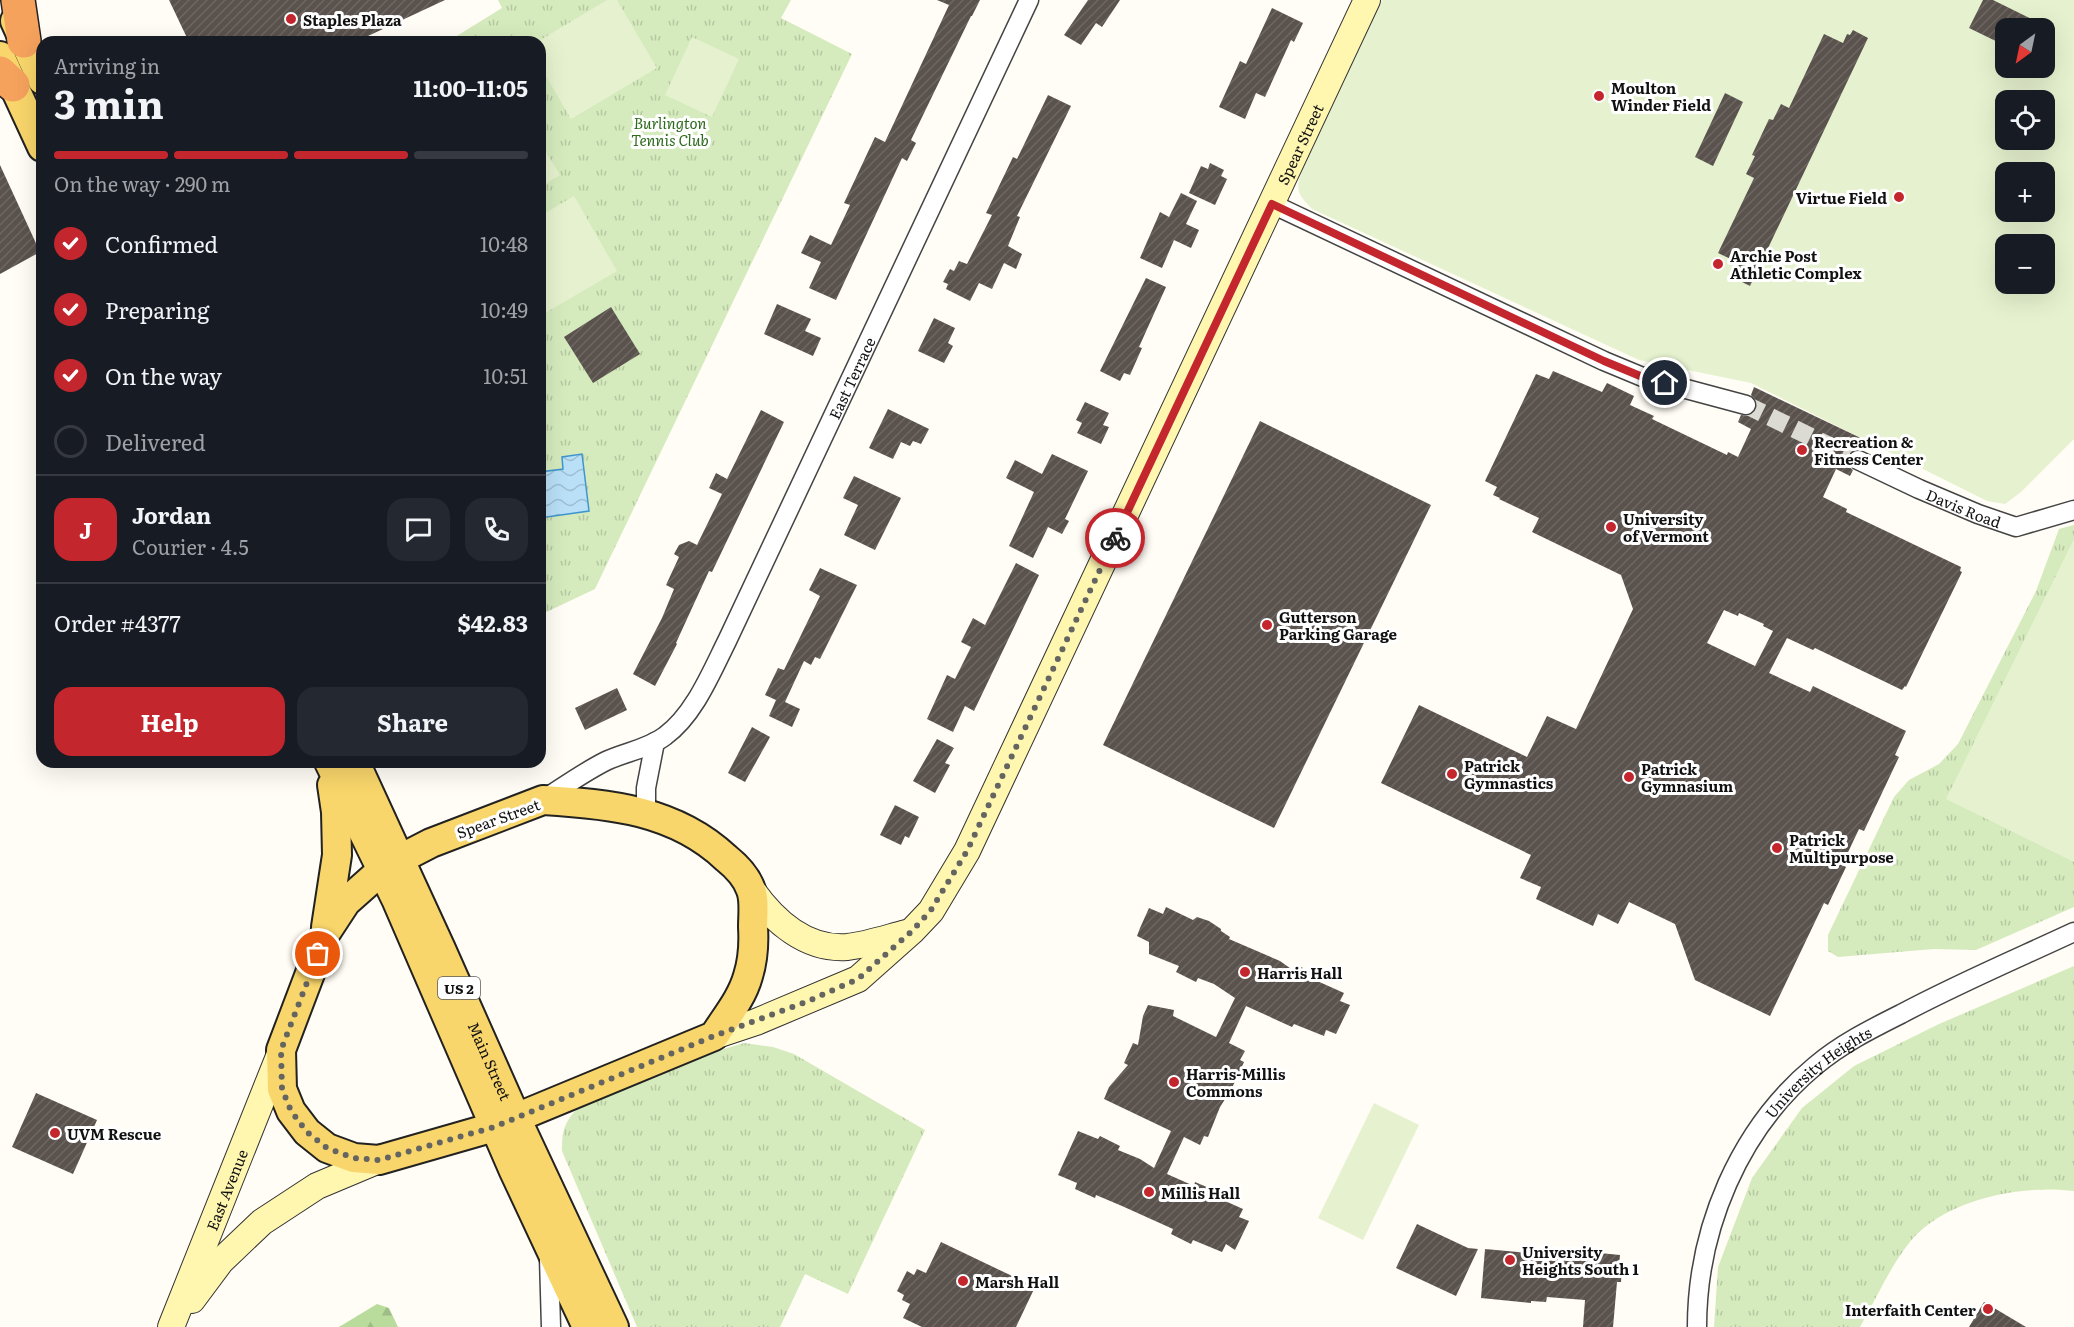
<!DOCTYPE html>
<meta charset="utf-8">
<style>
:root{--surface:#171b24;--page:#242831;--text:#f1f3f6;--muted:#9ea1a6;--line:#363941;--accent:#c4262e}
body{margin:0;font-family:Literata,serif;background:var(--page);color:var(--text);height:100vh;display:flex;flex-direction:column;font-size:22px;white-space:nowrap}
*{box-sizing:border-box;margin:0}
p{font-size:20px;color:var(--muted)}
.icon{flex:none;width:33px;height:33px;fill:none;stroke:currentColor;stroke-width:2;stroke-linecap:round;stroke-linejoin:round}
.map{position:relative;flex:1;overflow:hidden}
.details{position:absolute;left:36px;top:36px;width:510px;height:732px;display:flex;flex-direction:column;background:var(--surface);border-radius:18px;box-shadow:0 6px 24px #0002}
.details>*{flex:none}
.needle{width:39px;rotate:213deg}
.buttons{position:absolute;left:1995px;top:18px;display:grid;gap:12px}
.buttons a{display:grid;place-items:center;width:60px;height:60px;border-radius:12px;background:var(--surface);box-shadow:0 6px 24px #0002;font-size:30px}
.pin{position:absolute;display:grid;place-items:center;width:51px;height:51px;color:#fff;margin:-26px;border:3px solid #fff;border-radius:50%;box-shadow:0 2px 6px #0007}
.courier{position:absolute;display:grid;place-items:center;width:60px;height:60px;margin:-30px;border:4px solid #c4262e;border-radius:50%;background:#fff;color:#222;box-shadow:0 2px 8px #0007}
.head em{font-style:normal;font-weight:700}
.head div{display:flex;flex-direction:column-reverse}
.head{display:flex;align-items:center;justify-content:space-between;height:102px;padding:0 18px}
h1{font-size:39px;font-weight:700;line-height:45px}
.bar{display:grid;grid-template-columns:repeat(4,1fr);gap:9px 6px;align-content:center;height:72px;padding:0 18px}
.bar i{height:8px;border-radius:4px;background:var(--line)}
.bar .current{background:var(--accent)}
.bar p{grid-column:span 4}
.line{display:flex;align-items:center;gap:15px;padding:0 18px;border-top:2px solid var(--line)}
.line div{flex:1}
.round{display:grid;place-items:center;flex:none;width:63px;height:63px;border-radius:18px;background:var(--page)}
ol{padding:0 18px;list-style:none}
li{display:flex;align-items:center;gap:18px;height:66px}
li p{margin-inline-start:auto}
li .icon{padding:6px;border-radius:50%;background:var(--accent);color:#fff;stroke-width:4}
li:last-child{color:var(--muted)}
li i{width:33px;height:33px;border:3px solid var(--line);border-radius:50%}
.action{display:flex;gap:12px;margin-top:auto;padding:12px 18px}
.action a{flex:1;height:69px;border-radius:18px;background:var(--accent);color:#fff;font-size:24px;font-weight:700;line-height:69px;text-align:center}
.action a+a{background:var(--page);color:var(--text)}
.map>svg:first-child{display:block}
.grass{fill:url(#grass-tufts)}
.forest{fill:url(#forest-firs)}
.pitch{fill:#e6f2cf;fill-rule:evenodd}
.water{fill:url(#water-waves);stroke:#3f96cf;stroke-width:1.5}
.building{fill:url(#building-hatch);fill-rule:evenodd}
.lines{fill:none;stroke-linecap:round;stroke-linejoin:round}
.street-tunnel{stroke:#dbdad3;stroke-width:18;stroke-dasharray:18 9;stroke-linecap:butt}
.street-casing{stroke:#444;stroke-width:21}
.secondary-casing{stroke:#333;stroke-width:28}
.primary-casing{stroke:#222;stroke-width:32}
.highway-casing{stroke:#222;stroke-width:36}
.street{stroke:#fff;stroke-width:18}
.secondary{stroke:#fff6b0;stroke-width:26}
.primary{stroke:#f9d66b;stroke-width:28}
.highway{stroke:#f5a25d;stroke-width:33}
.done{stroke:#646461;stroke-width:6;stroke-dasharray:0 10.8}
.route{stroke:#c4262e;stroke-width:8}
.poi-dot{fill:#c4262e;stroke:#fff;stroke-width:2}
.labels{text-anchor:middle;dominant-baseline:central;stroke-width:6;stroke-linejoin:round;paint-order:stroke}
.shield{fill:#fff;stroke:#585858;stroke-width:1.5}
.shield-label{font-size:14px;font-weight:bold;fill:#111}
.poi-label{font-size:15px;font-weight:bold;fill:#111;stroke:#fff;text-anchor:start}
.park-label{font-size:15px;font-style:italic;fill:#2f6b1f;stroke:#fff}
.street-label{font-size:15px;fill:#111;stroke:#fff}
</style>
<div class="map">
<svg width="2074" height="1327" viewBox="0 0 2074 1327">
<defs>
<pattern id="grass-tufts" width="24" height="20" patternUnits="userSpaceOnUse" patternTransform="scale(1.5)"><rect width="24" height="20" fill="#d5ebbd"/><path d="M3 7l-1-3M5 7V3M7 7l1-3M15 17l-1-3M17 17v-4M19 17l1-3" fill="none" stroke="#b6c8a1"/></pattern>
<pattern id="forest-firs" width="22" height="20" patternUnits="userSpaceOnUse" patternTransform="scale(1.5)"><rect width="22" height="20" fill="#b9dc9c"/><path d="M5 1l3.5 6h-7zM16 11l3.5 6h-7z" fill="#9ebc85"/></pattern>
<pattern id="water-waves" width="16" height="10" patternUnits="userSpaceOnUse" patternTransform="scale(1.5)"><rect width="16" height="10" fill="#b9e0f7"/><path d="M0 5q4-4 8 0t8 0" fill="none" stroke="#9ebfd3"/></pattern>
<pattern id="building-hatch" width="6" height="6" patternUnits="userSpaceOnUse" patternTransform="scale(1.5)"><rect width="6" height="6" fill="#5a524d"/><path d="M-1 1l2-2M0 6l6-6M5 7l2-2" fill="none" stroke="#6d6662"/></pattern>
</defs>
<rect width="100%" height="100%" fill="#fffdf5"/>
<g class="grass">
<polygon points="498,0 791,0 781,18 852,54 595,589 540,615 540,42 447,42 502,8"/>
<polygon points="2074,525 2074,907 1976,950 1934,949 1838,957 1828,951 1828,935 1894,797 1909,780 1939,764 1958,744 2036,591 2059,529"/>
<path d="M2074,966V1191C2020,1184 1939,1200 1906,1247C1888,1271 1875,1301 1860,1327H1714L1718,1267L1752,1178L1802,1108L1854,1066L1939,1024Z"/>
<path d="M744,1043L773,1047L794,1054L925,1130L848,1294L805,1274L780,1327H637L562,1151C562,1134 563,1124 576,1110L714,1052Z"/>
</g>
<polygon class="forest" points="377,1304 389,1308 398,1327 339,1327"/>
<g class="pitch">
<polygon points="607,0 617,0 657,68 571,119 540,66 540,42 537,42"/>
<path d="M1382,0H2074V439L2021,492L2005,504L1987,501L1751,383L1639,360L1312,209C1295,192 1296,189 1303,167ZM2006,28H2044V68H2006ZM2006,100H2044V140H2006ZM2006,172H2044V212H2006ZM2006,244H2044V284H2006Z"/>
<polygon points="692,37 739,59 712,117 665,95"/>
<polygon points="540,142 560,175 540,187"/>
<polygon points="574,196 617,271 540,316 540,216"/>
<polygon points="2074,539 2074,862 1946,799"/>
<polygon points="1374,1103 1419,1125 1363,1240 1318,1218"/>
</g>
<polygon class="water" points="582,454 589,511 540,518 540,472 563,469 562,457"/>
<g class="building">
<polygon points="169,0 445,0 368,36 371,42 189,42"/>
<polygon points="937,0 980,0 972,16 971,16 911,140 916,143 907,161 902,158 836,300 809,288 821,262 801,253 810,235 831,245 850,205 844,203 875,137 885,142 949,5"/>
<polygon points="1088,0 1120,0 1102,27 1096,23 1081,45 1064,35"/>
<polygon points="1983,0 1993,0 2050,28 2006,28 2006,46 1969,28"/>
<polygon points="1272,8 1303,23 1294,42 1291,40 1265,97 1256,93 1245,119 1219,107 1240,61 1246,64"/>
<polygon points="1853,30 1868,38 1750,286 1734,278 1737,274 1733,272 1737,262 1718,253 1754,178 1746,174 1755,156 1752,155 1769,119 1773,120 1781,104 1789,108 1824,34 1843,43 1847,34 1850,35"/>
<polygon points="1725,93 1743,102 1713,166 1695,157"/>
<polygon points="1048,95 1071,106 1017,216 1020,217 1008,246 1022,254 1016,269 1004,263 992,289 979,283 970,301 946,289 948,284 943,282 950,269 954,271 959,261 967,264 992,215 986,213 1013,157 1017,159"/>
<polygon points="1210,163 1224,170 1221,176 1227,179 1215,205 1189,193 1201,166 1208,169"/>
<polygon points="0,165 40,252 0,274"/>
<polygon points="1181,193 1197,201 1186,224 1199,230 1191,248 1174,240 1162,268 1140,258 1160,212 1169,217"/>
<polygon points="1146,278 1166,287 1139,347 1142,348 1130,375 1124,373 1120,381 1100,371"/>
<polygon points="777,304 811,319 805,331 821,338 813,356 764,334"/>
<polygon points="611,307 640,354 593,383 564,337"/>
<polygon points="934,318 955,328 948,343 953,346 944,363 918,351"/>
<path d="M1553,371L1602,392L1607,383L1634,396L1630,405L1654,416L1652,419L1727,455L1728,452L1738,457L1751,429L1738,422L1741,415L1749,416L1757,408V402L1751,395L1754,387L1867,441L1862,450H1852L1848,456V466L1853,470L1850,476L1836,469L1823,497L1847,509L1846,512L1961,567L1960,571L1962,572L1906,687L1905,686L1902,690L1815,648L1813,650L1787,638L1769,673L1810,692L1813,686L1906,731L1895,755L1899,757L1864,831L1859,829L1842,865L1846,867L1828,905L1824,903L1770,1016L1695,980L1675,924L1629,902L1618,924L1598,914L1593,926L1536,899L1541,887L1520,878L1531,855L1381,783L1419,705L1527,757L1547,716L1576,729L1633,609L1621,575L1532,532L1539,518L1499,499L1500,498L1493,495L1497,487L1485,481L1536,374L1549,379ZM1724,610L1738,616L1739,613L1764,624L1763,626L1773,631L1755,666L1707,643Z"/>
<polygon points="1085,402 1109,413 1103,425 1109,427 1101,444 1077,433 1082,423 1076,420"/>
<polygon points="888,409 929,429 921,444 913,441 910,446 901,442 893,459 869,448"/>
<polygon points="761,410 784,422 712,572 709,571 676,643 677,644 655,686 633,674 662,618 674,589 666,585 679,557 674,554 679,545 689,541 697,545 722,494 709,488 716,473 727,479"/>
<polygon points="1260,421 1431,505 1274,828 1103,745"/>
<polygon points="1052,454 1088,471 1065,519 1069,521 1062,534 1048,527 1033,558 1009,546 1034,492 1006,478 1015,460 1042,474"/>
<polygon points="854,476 901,498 875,550 844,535 858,505 843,498"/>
<polygon points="1016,563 1039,575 974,711 965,706 953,732 927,719 947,675 955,679 971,647 961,642 973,618 985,625"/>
<polygon points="820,568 857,585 820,659 815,657 811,665 804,661 785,702 800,709 792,727 769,716 776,700 765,695 778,668 784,670 820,596 809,590"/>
<polygon points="617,688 627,710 585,730 575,708"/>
<polygon points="752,727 770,737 745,782 728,773"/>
<polygon points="937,739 954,748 945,763 950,765 935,793 913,781"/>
<polygon points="895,805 919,817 909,838 905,836 901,845 880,835"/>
<polygon points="1166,907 1193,920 1197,917 1209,921 1221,929 1221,931 1230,937 1229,939 1280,961 1294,971 1297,965 1317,975 1315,980 1344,993 1340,1001 1350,1005 1336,1034 1326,1030 1324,1036 1294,1024 1292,1027 1246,1006 1229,1043 1245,1051 1240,1060 1244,1062 1231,1090 1220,1107 1208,1137 1204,1136 1200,1145 1184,1137 1167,1174 1194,1186 1195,1182 1216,1191 1214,1196 1243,1209 1239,1217 1249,1221 1235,1250 1226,1244 1222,1252 1193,1240 1191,1244 1171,1234 1173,1229 1122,1206 1096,1195 1095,1198 1075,1189 1077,1183 1058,1175 1078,1131 1098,1139 1100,1136 1120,1146 1118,1150 1140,1159 1154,1168 1171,1131 1104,1099 1109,1087 1128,1065 1124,1063 1133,1043 1138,1045 1143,1016 1148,1005 1174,1010 1173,1016 1216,1037 1235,998 1214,984 1198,978 1196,982 1176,972 1179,966 1149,954 1149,942 1137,936 1140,928 1149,908 1163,914"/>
<polygon points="36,1093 97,1120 73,1174 12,1147"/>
<polygon points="1417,1224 1468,1248 1478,1249 1456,1296 1396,1268"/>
<polygon points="941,1242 1035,1287 1016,1327 922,1327 903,1318 910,1304 902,1300 904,1295 897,1291 907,1271 914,1275 917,1269 926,1273"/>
<polygon points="1549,1248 1620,1255 1619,1265 1622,1265 1621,1282 1617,1282 1613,1327 1583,1327 1585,1300 1547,1297 1546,1302 1531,1301 1531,1303 1481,1298 1485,1249 1549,1255"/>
<polygon points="1984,1302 2026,1327 1969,1327"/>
</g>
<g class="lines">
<polyline class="street-tunnel" points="1746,405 1858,460"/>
<defs>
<g id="street">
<polyline points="1272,204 1604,361 1645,378 1746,405"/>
<path id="s1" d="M1858,460L1919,489L1978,514L2016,527L2074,510"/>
<path id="s2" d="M543,800C563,787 584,772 606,761C625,752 648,749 665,736C694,715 711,673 727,641L1029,0"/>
<polyline points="646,813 646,788 655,742"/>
<polyline points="549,1258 551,1327"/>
<path id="s3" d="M1697,1327C1697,1229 1739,1129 1815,1066C1841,1044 1871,1029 1901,1014C1957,984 2016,959 2074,932"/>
</g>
<g id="secondary">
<path d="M752,890C774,921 806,950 847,947C867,945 887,938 906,933"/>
<path id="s4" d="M714,1036L756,1022L858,979L912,931L931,911L967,851L1367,0"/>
<polyline points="192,1300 221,1261 262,1222 317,1186 379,1160"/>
<path id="s5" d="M171,1327L280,1054"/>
</g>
<g id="primary">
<polyline points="15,21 42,80"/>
<polyline points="0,56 42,147"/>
<polyline points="329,762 396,899 513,1169 587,1327"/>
<path id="s6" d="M355,762L441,949L516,1118L614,1327"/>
<path d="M543,800C610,804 675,810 726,858C736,866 747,878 751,890C755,900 753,916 753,927C754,943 753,960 748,976C742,998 726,1017 714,1036L494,1127L379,1160L354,1158L327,1148L307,1132L291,1111L282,1089L281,1050L325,934L346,902L382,870L400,859L431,843Z"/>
<polyline points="326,927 337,855 336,812 332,785"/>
</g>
<g id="highway">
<polyline points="18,0 24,41"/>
<polyline points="0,73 13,85"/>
</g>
</defs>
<use href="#street" class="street-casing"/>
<use href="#secondary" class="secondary-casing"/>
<use href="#primary" class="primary-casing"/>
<use href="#highway" class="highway-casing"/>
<use href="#street" class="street"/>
<use href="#secondary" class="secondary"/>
<use href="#primary" class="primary"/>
<use href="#highway" class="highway"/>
</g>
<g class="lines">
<polyline class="done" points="318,954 281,1050 282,1089 291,1111 307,1132 327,1148 354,1158 379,1160 494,1127 714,1036 806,1002 858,979 912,931 931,910 967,851 1115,538"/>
<polyline class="route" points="1115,538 1272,204 1604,361 1645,378 1665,383"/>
</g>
<g class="poi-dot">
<circle cx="291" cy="19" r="6"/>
<circle cx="1599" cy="96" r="6"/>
<circle cx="1899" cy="197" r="6"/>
<circle cx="1718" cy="264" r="6"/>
<circle cx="1802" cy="450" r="6"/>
<circle cx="1611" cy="527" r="6"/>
<circle cx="1267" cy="625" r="6"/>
<circle cx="1452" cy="774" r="6"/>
<circle cx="1629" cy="777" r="6"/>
<circle cx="1777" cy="848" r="6"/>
<circle cx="1245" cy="972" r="6"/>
<circle cx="1174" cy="1082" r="6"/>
<circle cx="55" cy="1133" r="6"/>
<circle cx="1149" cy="1192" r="6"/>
<circle cx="1510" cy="1260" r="6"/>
<circle cx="963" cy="1281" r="6"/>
<circle cx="1988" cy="1309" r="6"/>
</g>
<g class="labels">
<rect class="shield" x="438" y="977" width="42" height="22" rx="4.5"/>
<g class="shield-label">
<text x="459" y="988">US 2</text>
</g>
<g class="poi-label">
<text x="303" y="19">Staples Plaza</text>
<text x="1611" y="87">Moulton<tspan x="1611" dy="17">Winder Field</tspan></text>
<text x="1887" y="197" text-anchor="end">Virtue Field</text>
<text x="1730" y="255">Archie Post<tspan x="1730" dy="17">Athletic Complex</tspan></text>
<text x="1814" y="441">Recreation &amp;<tspan x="1814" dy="17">Fitness Center</tspan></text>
<text x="1623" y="518">University<tspan x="1623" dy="17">of Vermont</tspan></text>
<text x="1279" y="616">Gutterson<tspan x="1279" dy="17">Parking Garage</tspan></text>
<text x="1464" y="765">Patrick<tspan x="1464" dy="17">Gymnastics</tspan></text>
<text x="1641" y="768">Patrick<tspan x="1641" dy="17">Gymnasium</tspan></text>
<text x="1789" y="839">Patrick<tspan x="1789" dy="17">Multipurpose</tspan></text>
<text x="1257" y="972">Harris Hall</text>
<text x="1186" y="1073">Harris-Millis<tspan x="1186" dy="17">Commons</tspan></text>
<text x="67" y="1133">UVM Rescue</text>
<text x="1161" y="1192">Millis Hall</text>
<text x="1522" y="1251">University<tspan x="1522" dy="17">Heights South 1</tspan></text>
<text x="975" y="1281">Marsh Hall</text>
<text x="1976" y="1309" text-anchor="end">Interfaith Center</text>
</g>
<g class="park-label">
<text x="670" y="122">Burlington<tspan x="670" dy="17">Tennis Club</tspan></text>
</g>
<g class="street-label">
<text stroke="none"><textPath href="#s4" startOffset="1106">Spear Street</textPath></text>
<text stroke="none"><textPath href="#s2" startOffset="544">East Terrace</textPath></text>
<text stroke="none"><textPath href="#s1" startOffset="116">Davis Road</textPath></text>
<text transform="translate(498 818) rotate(-20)">Spear Street</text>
<text stroke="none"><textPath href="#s6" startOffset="328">Main Street</textPath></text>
<text stroke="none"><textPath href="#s3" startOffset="294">University Heights</textPath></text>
<text stroke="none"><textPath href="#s5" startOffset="148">East Avenue</textPath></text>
</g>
</g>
</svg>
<div class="buttons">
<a><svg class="needle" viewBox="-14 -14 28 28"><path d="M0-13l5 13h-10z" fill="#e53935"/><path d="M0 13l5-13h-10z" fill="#9ea1a6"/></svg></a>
<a><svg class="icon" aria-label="locate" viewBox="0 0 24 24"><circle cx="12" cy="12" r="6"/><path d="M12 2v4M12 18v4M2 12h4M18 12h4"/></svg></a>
<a>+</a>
<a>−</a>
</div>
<div class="pin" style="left:318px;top:954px;background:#ea580c"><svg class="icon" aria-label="bag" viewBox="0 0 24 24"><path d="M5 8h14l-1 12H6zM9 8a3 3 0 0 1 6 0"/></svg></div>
<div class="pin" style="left:1665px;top:383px;background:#1f2937"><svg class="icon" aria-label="home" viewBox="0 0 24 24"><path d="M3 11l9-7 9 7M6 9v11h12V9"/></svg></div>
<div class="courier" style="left:1115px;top:538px"><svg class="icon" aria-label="bike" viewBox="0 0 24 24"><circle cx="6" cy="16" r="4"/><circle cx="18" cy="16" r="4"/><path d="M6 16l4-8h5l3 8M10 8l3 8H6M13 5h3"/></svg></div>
<section class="details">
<div class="head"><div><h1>3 min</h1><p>Arriving in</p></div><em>11:00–11:05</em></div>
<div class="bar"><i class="current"></i><i class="current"></i><i class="current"></i><i></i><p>On the way · 290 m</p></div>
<ol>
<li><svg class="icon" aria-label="check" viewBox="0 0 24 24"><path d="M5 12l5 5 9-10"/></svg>Confirmed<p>10:48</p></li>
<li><svg class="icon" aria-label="check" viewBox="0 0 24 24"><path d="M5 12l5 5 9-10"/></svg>Preparing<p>10:49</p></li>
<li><svg class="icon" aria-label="check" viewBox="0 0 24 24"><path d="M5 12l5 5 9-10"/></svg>On the way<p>10:51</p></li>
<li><i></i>Delivered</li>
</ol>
<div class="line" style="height:108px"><b class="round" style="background:var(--accent);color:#fff">J</b><div><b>Jordan</b><p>Courier · 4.5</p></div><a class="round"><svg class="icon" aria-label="chat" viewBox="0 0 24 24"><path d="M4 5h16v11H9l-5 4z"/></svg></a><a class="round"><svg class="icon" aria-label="phone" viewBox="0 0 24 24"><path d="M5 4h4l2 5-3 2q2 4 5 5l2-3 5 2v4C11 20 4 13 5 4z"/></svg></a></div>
<div class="line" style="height:78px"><div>Order #4377</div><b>$42.83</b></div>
<div class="action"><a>Help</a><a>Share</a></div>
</section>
</div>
